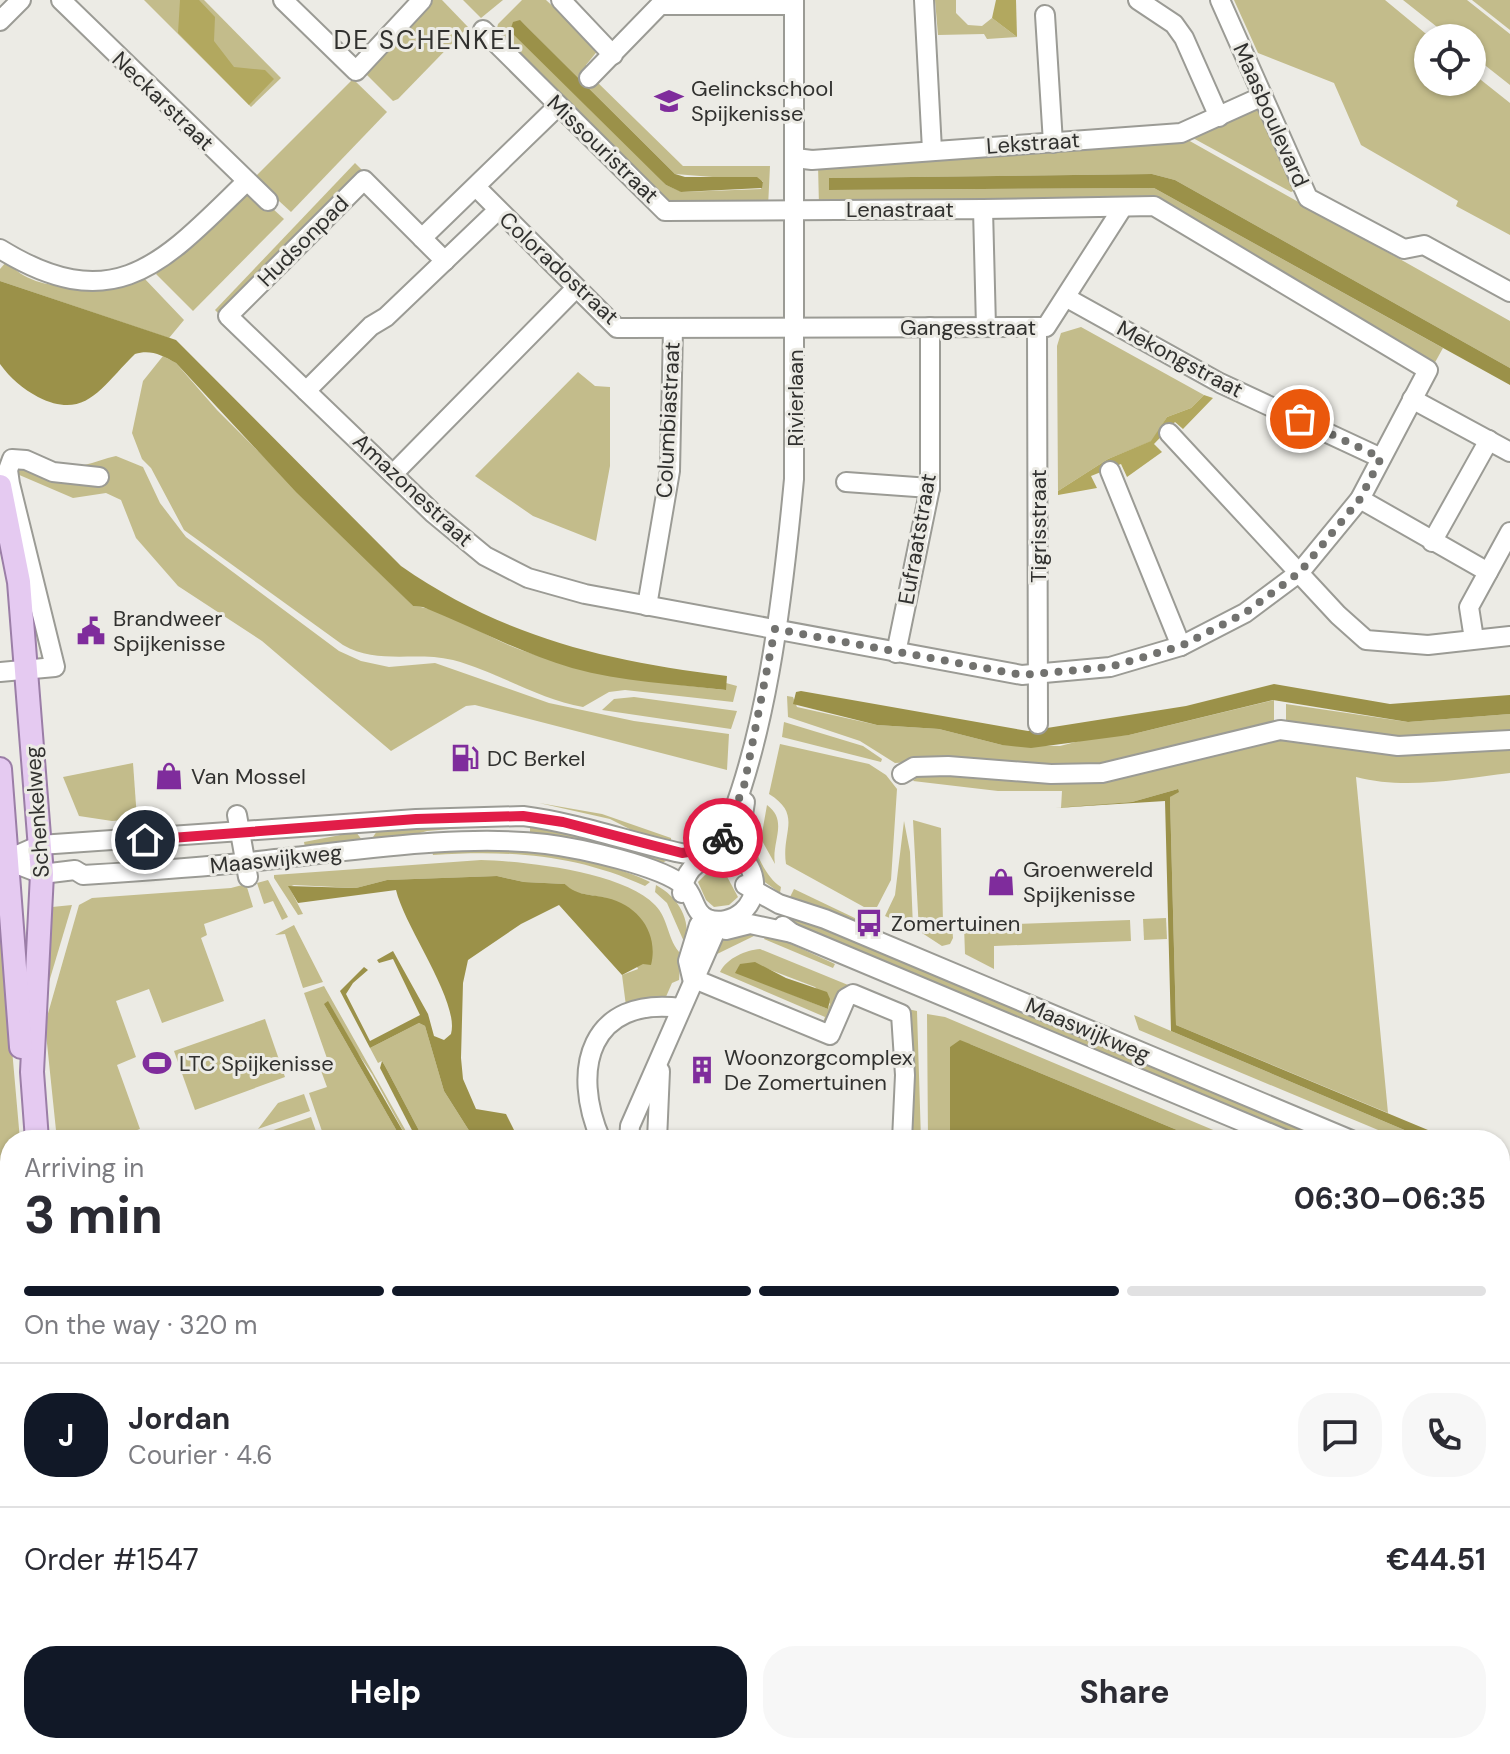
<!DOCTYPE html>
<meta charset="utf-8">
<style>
:root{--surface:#fff;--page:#f7f7f7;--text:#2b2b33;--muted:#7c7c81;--line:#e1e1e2;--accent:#111827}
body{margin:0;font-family:"DM Sans",sans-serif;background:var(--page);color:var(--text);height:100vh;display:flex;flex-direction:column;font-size:30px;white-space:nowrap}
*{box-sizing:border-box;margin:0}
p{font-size:26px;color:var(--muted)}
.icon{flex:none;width:44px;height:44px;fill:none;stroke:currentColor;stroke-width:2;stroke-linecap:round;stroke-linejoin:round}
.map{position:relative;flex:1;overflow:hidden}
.sheet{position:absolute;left:0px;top:1130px;width:1510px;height:624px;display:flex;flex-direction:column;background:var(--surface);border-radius:32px 32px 0 0;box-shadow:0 2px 6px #0004}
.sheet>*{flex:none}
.tools{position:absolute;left:1414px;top:24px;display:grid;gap:16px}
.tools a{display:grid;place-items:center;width:72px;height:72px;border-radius:50%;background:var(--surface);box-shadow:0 2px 6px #0004;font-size:40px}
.pin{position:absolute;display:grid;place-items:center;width:68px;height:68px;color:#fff;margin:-34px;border:4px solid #fff;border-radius:50%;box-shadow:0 2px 8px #0007}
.courier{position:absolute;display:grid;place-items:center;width:80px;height:80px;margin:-40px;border:6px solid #e11d48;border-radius:50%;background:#fff;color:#222;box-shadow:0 2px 10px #0007}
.overview em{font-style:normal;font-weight:700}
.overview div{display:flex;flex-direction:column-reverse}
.overview{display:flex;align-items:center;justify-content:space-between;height:136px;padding:0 24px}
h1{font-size:52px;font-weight:700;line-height:60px}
.bar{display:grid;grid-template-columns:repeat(4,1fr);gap:12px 8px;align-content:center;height:96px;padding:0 24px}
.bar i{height:10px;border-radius:6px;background:var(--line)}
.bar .on{background:var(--accent)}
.bar p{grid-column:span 4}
.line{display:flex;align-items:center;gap:20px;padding:0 24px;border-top:2px solid var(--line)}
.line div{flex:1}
.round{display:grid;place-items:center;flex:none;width:84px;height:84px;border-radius:32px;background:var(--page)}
.action{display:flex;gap:16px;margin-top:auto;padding:16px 24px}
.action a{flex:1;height:92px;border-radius:32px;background:var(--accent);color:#fff;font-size:32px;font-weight:700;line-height:92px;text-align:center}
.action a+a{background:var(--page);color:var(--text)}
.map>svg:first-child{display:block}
.green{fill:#c3bc8b;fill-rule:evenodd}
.forest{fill:#b2a85f}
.water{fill:#9b9149}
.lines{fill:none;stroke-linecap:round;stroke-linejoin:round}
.minor-casing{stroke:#9b9b95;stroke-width:22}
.major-casing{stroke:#9b7ea7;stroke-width:26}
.minor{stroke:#fff;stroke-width:18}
.major{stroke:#e5caf1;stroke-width:22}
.done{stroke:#72726f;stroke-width:8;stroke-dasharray:0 14.4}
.route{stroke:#e11d48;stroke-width:10}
.labels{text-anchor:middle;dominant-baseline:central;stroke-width:6;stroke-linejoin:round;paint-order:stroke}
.poi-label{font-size:22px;fill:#31312f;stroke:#ecebe5;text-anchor:start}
.street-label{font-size:22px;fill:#31312f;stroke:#ecebe5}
.quarter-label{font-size:26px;letter-spacing:2px;fill:#31312f;stroke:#ecebe5}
</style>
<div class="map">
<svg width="1510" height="1754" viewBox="0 0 1510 1754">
<rect width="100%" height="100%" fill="#ecebe5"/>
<g class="green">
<polygon points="144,0 204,0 281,78 251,107"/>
<polygon points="428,0 442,0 468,27 398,99 393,101 362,70"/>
<polygon points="463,0 503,0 481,18"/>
<path d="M522,0H546L599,49L586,65L594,79L683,166H770L768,207L676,205L665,201L496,33L498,24ZM520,20L675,174L763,181L761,189L682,192L666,185Z"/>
<polygon points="935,0 956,0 956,13 968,25 982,26 992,18 1017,37 987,39 984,34 938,35"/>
<polygon points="1234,0 1385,0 1431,38 1428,82 1472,82 1472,76 1476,76 1510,103 1510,235 1456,206 1458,201 1361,145 1334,83 1258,53"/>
<polygon points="1403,0 1467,0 1510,34 1510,85 1472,55 1472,38 1451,38"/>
<polygon points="1472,0 1510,0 1510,30"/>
<polygon points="353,79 387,112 291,212 254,178"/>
<polygon points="1259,109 1296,190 1291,192 1193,138"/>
<polygon points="1188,140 1510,321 1510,368 1175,180 1152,174 829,178 829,190 1154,188 1443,348 1433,366 1159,203 819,206 818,165 925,161"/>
<polygon points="355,163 364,172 222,317 215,310"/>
<polygon points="247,185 284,219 193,311 156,274"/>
<path d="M7,261C37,299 103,285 143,277L184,320L169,338L0,281V269Z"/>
<polygon points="1081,327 1204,395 1191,408 1167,417 1152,441 1108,459 1058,491 1057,346 1061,333"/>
<path d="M163,356L176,363L217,410L413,606C445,608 489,639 521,650C589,674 654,682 725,690L726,683L737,686L733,702L625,690L609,692L583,707C538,699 498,672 453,660C415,651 377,665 343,645L184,530L151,468L142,459L132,433L143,381Z"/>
<polygon points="578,372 595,386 610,387 610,466 596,541 533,516 475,476"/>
<path d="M116,456L143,467L160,503L186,537L339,651L361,661L389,667L435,663L549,703L634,721L729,734L727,770L475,705L466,706L391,751L262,641L178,586L136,538L121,500L106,493L73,498L17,474C28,452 64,467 84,465C95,463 105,458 116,456Z"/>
<polygon points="787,696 793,697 797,707 877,725 939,729 1002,745 1060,746 1095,737 1129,735 1274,700 1274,726 1108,768 929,761 895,763 860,741 788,717"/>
<polygon points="634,697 737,711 731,729 602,710 614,699"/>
<polygon points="1286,704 1408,722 1510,714 1510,737 1408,743 1286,725"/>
<polygon points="784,722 863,746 882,759 881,762 782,737"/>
<path d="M1254,737L1510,745V773C1459,779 1405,790 1356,777L1388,1113L1176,1025L1170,797L1178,789L1132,802L1061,808L1062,791H998L913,781L923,770L1058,779Z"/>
<path d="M780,744L869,764L886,775L897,789L891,880L877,907H864L786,864C781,832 803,815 769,794Z"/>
<polygon points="133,763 137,819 112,821 79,816 63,777"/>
<polygon points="539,803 602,814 671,838 671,846 651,840 610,819"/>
<path d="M767,805C789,821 771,842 775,864L761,839Z"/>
<polygon points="913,820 941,828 943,924 952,924 953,938 950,944 942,946 919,931"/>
<polygon points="904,821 910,852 913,928 885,916 895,895"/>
<polygon points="474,824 497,825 427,831 392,841 373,837 377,831"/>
<polygon points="530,825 634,848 666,861 660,864 530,835"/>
<path d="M749,831C754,848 764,876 781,887L780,893L762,880L744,847Z"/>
<polygon points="356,832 362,840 305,847 304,842"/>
<path d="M497,848C551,853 601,859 650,882L645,886C575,854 508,850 433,855L432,851Z"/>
<path d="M481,860C524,861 624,872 655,905C669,919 667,940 681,954L679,980L672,983L665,999L626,1006L622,975L638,969L606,898L573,892L565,884L524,882L497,876L387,880L356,888L294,885L289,887L303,914L298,915L274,878V875Z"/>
<polygon points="724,871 738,897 729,905 714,907 706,900 698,882 708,872"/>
<polygon points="268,880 288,917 282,920 273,901 264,904 257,883"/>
<polygon points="246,884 253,907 204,924 207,935 201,938 224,1001 162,1023 149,989 116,1001 136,1057 117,1065 140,1129 110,1140 57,1140 45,1024 79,905 92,898 231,888"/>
<path d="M656,885C678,897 692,920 685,944L667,903L655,892Z"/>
<polygon points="794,889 861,921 861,923 838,918 790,897"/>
<polygon points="72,905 43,1002 52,907"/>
<polygon points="784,910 1333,1140 1305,1140 780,921"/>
<polygon points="0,913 20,1140 10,1140 10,1319 0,1177"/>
<polygon points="1166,918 1167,939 1144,940 1143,919"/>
<polygon points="1130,920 1131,941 994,946 994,969 965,954 964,926"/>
<polygon points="294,925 323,982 303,988 285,934 275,935"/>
<polygon points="758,929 756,935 715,955 721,937"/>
<polygon points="767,933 835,964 833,968 764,939"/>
<path d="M760,949L853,987L831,1021L822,1025L825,1017L720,972C727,958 746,950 760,949ZM752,963L815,987L830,1004L828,1009L751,978L739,965Z"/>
<polygon points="324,986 411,1140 408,1140 372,1074 324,1004 402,1140 325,1140 309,1093 327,1087 320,1068 329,1064 304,993"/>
<path d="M907,1009L917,1011L921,1140H917C900,1103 908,1049 907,1009Z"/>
<polygon points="927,1014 945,1017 1237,1140 1201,1140 970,1044 950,1047 950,1140 928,1140"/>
<polygon points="1134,1015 1171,1031 1428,1140 1402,1140 1139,1030"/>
<polygon points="265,1019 285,1077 195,1110 174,1051"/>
<polygon points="419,1023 425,1026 444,1091 475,1140 424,1140 385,1066 382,1061 378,1063 370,1048"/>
<polygon points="304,1094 310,1111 258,1129 278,1103"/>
<polygon points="311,1117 319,1140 245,1140"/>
<polygon points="1510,1348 1510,1385 1500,1412 1500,1373"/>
<polygon points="10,1399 10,1446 0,1446 0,1406"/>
<polygon points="1510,1476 1510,1528 1500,1552 1500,1490"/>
<polygon points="1510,1575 1510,1608 1500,1632 1500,1600"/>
<polygon points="612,1744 646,1744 647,1754 611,1754"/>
<polygon points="897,1744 931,1744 931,1754 898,1754"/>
</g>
<g class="forest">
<polygon points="180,0 199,0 215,17 214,41 234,67 265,70 274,79 249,105 178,33"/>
<polygon points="996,0 1016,0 1017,37 992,18"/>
<polygon points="1204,395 1213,398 1183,429 1175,422 1154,444 1162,452 1127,477 1121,464 1091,476 1097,488 1058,495 1058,491 1108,459 1151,441 1167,417 1191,408"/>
<polygon points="0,1471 10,1471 10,1497 0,1498"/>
</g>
<g class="water">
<polygon points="520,20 675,174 685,177 757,177 763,182 762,188 681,192 666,185 510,31 513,22"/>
<polygon points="1152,174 1175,180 1510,368 1510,385 1154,188 829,190 829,178"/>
<path d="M0,281L176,340L401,566C503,637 605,661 727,676L726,690C675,684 622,682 572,668C520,653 473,627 423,607L413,606L296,492L176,363C162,355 150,349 135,354C101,387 86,421 38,397C23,389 10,378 0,364Z"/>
<polygon points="1274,684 1390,704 1510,695 1510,714 1408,722 1273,700 1129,735 1031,748 1002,745 939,729 877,725 793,704 796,692 801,691 1028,731 1186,706"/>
<polygon points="1178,789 1179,792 1170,797 1176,1025 1452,1140 1428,1140 1171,1031 1165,801 1055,808 1132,802"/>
<path d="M497,876L524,882L565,884C577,896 591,894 607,898C638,905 659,933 651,965L643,964L622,975L559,905L521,924L468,960L463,983L461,1058L463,1079L476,1109L506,1114L519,1140H475L444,1091L425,1026L419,1023L370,1048L340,991L364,967L368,970L353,983L346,994L370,1041L420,1015L393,959L379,963L377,960L393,951L428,1014L434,1036L444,1040L451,1034C460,1002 405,928 396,890L298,903L288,886L356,888L387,880Z"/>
<polygon points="755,962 786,978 827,992 830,999 828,1009 735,973 740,964"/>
<polygon points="328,1001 408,1140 402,1140 324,1004"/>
<polygon points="960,1040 970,1044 1201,1140 950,1140 950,1047"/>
<polygon points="382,1061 385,1066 424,1140 417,1140 380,1068"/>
<polygon points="0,1177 10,1319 10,1399 0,1406"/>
<polygon points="1500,1264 1510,1269 1510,1348 1500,1373"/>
<polygon points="1510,1528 1510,1575 1500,1600 1500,1552"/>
<polygon points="858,1744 897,1744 898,1754 863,1754"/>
</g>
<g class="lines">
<defs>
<g id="minor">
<polyline points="61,0 268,201"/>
<polyline points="283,0 356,71 422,0"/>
<polyline points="561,0 613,55"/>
<polyline points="924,0 932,150"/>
<polyline points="1138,0 1174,24 1184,38 1219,117"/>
<polyline points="1220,0 1308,198 1404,249 1424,245 1510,292"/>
<polyline points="1045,15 1053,143"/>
<polyline points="0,21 21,0"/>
<polyline points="483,30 665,211 983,209 986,327"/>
<polyline points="589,78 660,5 794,5"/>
<polyline points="795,158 812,160 1181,133 1263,96"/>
<polyline points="477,188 617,328 1046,327 1123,207"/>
<polyline points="422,238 558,106"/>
<path d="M0,249C117,321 165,260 247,181"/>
<polyline points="445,261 364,180 228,316 433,513 485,556 528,578 585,594 1022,675 1110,667 1181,646 1245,613 1300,572 1360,499 1428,370 1154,206 983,209"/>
<polyline points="1067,298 1220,383 1381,458"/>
<polyline points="1037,327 1038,724"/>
<polyline points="306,391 371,326 386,317 498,210"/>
<polyline points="1412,399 1510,452"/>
<polyline points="1169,433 1338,615 1366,640 1428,645 1510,636"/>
<polyline points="1110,471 1181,646"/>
<polyline points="393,474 576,288"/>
<polyline points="846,482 930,488"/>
<polyline points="1360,499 1488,572"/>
<polyline points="1432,542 1489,440"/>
<polyline points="647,606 670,471 673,328"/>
<polyline points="1474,639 1469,607 1510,532"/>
<polyline points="896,653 930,488 930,327"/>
<polyline points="0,672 55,667 10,484 8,470 12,459 26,460 53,472 99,477"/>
<polyline points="902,774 914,767 948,766 1051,774 1102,773 1280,730 1398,746 1510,740"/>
<polyline points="237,815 248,877"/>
<path d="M523,816C578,823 629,842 681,853C700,857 715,841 734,851C756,864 762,895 742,912C733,920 719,923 708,919C693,913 695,895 684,886C662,866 578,848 546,844C462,834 360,850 275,859C211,867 147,871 83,875L75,870L42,874L6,860L40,845L416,819Z"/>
<polyline points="737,853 745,802"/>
<polyline points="745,885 779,904 825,919 1351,1140"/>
<path d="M682,893C684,874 694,860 714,857C766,753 783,596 794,479V0"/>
<polyline points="699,925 688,961 692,978 830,1035 846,998 853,994 901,1014 905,1075 902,1140"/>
<polyline points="783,926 792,933 1286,1140"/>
<polyline points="726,930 750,924 792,933"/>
<path d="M601,1140C570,1069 590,996 681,1008"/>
<polyline points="629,1140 630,1126 720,921"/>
<polyline points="657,1140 660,1071"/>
<polyline points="1500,1201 1510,1205"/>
<polyline points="1500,1229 1510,1231"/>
<polyline points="1500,1484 1510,1452"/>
<polyline points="4,1636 10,1635"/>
<polyline points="1500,1650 1510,1622"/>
<polyline points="0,1701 10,1700"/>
<polyline points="1500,1712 1510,1714"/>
<polyline points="87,1744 88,1754"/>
<polyline points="187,1744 187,1754"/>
<polyline points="435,1744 435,1754"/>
<polyline points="523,1744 524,1754"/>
<polyline points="726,1744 742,1754"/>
<polyline points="1326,1744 1327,1754"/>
<polyline points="34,1754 68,1752 68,1744"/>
<polyline points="211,1754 297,1747"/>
<polyline points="755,1754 761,1744"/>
<polyline points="1010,1754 1010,1749 1101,1744"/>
<polyline points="1405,1754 1406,1744"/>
</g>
<g id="major">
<polyline points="0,486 19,582 42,874 32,1072 37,1140"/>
<polyline points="0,769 21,1047"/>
<polyline points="0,1457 10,1456"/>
</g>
</defs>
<use href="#minor" class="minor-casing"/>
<use href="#major" class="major-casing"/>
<use href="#minor" class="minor"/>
<use href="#major" class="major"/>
</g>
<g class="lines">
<polyline class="done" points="723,838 744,786 775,629 1022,675 1110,667 1181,646 1245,613 1300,572 1360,499 1381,458 1300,419"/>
<polyline class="route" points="145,840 416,819 523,816 563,822 682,853 719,847 723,838"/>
</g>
<defs>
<symbol id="school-bare" viewBox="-9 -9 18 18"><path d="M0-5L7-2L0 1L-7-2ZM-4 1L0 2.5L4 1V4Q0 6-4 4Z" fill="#7f2c9c" stroke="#ecebe5" stroke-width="2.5" paint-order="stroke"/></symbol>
<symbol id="civic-bare" viewBox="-9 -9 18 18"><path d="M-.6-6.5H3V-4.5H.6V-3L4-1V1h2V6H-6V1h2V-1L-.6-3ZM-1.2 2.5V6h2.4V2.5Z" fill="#7f2c9c" stroke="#ecebe5" stroke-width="2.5" paint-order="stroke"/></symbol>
<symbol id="fuel-bare" viewBox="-9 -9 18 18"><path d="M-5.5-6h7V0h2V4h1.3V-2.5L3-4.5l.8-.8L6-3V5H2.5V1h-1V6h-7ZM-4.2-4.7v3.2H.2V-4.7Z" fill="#7f2c9c" stroke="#ecebe5" stroke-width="2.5" paint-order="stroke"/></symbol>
<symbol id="shop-bare" viewBox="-9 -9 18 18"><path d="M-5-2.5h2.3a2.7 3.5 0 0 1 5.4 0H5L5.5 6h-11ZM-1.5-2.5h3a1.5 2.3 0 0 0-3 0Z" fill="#7f2c9c" stroke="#ecebe5" stroke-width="2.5" paint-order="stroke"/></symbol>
<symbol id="bus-bare" viewBox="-9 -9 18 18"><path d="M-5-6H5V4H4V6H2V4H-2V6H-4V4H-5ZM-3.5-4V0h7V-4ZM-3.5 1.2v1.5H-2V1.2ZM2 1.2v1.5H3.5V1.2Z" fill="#7f2c9c" stroke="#ecebe5" stroke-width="2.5" paint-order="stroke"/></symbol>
<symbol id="stadium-bare" viewBox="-9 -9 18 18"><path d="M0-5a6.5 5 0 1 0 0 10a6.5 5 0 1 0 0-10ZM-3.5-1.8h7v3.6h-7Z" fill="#7f2c9c" stroke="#ecebe5" stroke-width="2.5" paint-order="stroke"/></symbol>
<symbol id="building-bare" viewBox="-9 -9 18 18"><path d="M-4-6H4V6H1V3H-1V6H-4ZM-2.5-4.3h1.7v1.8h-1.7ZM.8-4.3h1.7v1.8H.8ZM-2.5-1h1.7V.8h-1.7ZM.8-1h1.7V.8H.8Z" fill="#7f2c9c" stroke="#ecebe5" stroke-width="2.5" paint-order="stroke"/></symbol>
</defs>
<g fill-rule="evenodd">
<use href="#school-bare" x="649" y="81" width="40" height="40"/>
<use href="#civic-bare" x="71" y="611" width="40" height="40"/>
<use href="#fuel-bare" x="445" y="738" width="40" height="40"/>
<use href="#shop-bare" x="149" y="756" width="40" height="40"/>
<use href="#shop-bare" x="981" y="862" width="40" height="40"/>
<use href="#bus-bare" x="849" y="903" width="40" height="40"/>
<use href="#stadium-bare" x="137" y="1043" width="40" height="40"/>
<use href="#building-bare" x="682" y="1050" width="40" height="40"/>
</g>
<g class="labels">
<g class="poi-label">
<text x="691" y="88">Gelinckschool<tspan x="691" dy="25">Spijkenisse</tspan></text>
<text x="113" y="618">Brandweer<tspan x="113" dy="25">Spijkenisse</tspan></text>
<text x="487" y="758">DC Berkel</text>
<text x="191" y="776">Van Mossel</text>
<text x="1023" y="869">Groenwereld<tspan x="1023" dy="25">Spijkenisse</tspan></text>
<text x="891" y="923">Zomertuinen</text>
<text x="724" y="1057">Woonzorgcomplex<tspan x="724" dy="25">De Zomertuinen</tspan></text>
<text x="179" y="1063">LTC Spijkenisse</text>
</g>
<g class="street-label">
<text transform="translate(163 101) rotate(44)">Neckarstraat</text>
<text transform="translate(1271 115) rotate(66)">Maasboulevard</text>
<text transform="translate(1033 143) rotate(-4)">Lekstraat</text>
<text transform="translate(603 149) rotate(44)">Missouristraat</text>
<text x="900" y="209">Lenastraat</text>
<text transform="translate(303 241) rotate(-45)">Hudsonpad</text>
<text transform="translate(559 268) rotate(43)">Coloradostraat</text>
<text x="968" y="327">Gangesstraat</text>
<text transform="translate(1180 359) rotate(28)">Mekongstraat</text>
<text transform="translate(795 398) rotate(-90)">Rivierlaan</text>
<text transform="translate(668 420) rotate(-87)">Columbiastraat</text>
<text transform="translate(413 490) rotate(43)">Amazonestraat</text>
<text transform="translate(1038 526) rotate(-90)">Tigrisstraat</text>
<text transform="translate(917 539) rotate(-80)">Eufraatstraat</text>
<text transform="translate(37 812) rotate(-94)">Schenkelweg</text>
<text transform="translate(276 859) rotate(-6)">Maaswijkweg</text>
<text transform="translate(1088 1030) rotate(23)">Maaswijkweg</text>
</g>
<g class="quarter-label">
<text x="428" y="40">DE SCHENKEL</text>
</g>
</g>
</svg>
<div class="tools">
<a><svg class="icon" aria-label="locate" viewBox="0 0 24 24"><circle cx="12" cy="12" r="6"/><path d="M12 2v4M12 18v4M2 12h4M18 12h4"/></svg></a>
</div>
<div class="pin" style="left:1300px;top:419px;background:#ea580c"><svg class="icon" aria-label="bag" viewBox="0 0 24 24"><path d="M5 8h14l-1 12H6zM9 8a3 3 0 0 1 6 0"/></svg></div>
<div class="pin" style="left:145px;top:840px;background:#1f2937"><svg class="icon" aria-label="home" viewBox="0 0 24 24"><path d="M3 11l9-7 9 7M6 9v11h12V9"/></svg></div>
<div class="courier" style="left:723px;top:838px"><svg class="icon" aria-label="bike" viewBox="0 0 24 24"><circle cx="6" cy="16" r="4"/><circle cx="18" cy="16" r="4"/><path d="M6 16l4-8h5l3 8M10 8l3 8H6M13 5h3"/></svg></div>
<section class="sheet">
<div class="overview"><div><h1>3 min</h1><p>Arriving in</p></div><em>06:30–06:35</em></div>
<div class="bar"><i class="on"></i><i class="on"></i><i class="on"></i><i></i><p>On the way · 320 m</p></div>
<div class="line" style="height:144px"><b class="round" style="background:var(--accent);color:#fff">J</b><div><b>Jordan</b><p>Courier · 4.6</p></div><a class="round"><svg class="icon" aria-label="chat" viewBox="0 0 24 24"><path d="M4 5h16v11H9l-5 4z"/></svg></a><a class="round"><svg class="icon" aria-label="phone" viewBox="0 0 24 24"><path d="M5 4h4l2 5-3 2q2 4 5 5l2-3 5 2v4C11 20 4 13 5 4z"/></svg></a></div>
<div class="line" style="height:104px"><div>Order #1547</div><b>€44.51</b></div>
<div class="action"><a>Help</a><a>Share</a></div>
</section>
</div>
